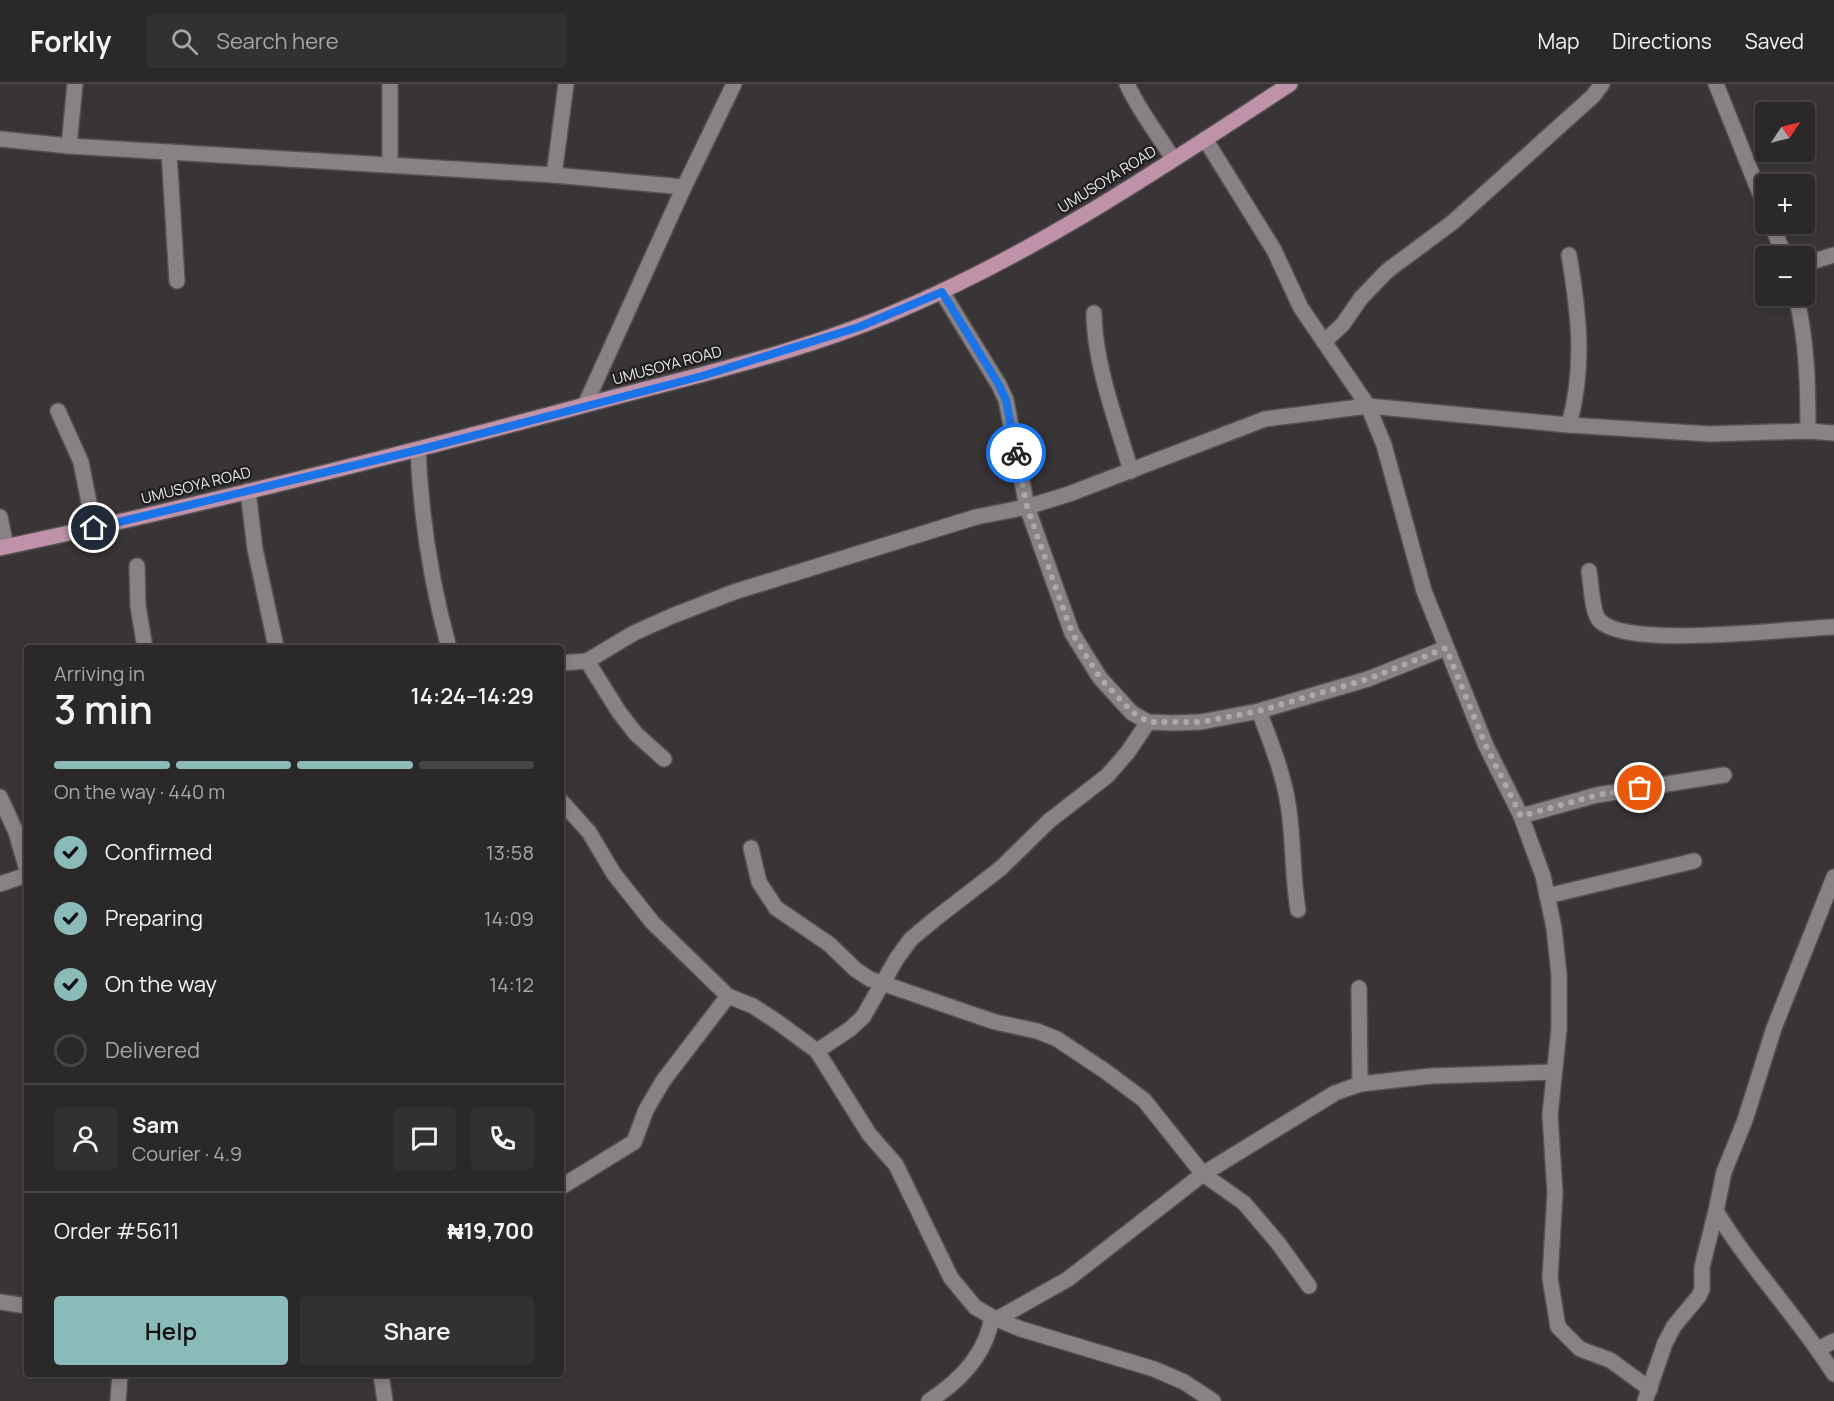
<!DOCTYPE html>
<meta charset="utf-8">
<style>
:root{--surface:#2b2829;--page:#333031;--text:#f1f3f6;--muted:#a6a6a8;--line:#474446;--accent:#8bbbb9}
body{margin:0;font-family:Manrope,sans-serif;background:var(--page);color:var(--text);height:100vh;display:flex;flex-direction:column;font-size:22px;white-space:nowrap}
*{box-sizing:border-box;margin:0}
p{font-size:20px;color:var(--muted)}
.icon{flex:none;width:33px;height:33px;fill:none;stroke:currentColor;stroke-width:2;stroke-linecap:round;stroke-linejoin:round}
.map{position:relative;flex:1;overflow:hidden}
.drawer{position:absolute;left:24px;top:561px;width:540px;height:732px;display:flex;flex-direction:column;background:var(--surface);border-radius:6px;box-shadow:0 3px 9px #0003,0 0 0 2px var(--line)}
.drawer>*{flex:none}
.needle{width:39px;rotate:55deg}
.controls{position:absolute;left:1755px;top:18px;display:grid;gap:12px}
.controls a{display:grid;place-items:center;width:60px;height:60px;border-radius:6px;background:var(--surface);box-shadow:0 3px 9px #0003,0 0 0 2px var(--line);font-size:30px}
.pin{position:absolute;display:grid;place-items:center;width:51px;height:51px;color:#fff;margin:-26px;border:3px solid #fff;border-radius:50%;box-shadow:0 2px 6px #0007}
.courier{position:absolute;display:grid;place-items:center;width:60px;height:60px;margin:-30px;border:4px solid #1a73e8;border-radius:50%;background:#fff;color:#222;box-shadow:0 2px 8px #0007}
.headline em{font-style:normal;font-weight:600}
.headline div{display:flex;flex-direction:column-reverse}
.headline{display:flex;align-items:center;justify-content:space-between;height:102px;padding:0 30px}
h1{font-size:39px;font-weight:600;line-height:45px}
.bar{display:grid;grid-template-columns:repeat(4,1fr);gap:9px 6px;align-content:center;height:72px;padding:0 30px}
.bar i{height:8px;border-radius:4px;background:var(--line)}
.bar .selected{background:var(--accent)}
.bar p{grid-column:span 4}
.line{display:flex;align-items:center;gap:15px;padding:0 30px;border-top:2px solid var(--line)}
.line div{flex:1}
.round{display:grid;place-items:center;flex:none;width:63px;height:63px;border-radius:6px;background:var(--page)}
ol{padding:0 30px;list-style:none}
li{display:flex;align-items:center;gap:18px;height:66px}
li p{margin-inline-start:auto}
li .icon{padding:6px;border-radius:50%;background:var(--accent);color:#111;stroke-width:4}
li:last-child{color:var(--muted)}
li i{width:33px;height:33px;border:3px solid var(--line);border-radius:50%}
.primary-button{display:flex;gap:12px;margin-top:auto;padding:12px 30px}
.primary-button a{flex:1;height:69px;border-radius:6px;background:var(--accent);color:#111;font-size:24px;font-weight:600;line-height:69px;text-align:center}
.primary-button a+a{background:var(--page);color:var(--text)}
header{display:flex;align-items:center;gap:36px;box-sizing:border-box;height:84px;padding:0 30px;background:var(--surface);border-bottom:2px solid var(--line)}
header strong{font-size:28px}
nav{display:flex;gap:33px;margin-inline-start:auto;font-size:21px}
.search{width:420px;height:54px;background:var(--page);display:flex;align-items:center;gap:15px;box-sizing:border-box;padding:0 21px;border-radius:6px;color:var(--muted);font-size:22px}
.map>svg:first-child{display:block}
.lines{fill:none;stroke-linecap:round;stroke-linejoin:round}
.minor-casing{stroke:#555153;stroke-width:18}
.major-casing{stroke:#555153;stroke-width:18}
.minor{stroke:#888285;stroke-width:15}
.major{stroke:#bf92aa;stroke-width:15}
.done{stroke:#ada9ab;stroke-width:6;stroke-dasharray:0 10.8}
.route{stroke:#1a73e8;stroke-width:8}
.labels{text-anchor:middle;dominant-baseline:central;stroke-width:4.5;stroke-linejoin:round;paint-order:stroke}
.street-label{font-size:15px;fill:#ebe8e9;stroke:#1f1d1e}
</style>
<header>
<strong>Forkly</strong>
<div class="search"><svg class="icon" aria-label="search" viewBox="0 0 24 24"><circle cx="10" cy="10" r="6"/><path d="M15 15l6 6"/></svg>Search here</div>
<nav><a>Map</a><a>Directions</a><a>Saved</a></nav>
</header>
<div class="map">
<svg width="1834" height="1317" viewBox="0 0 1834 1317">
<rect width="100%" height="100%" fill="#393537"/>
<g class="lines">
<defs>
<g id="minor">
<path d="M1127,0C1139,27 1158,50 1173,75"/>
<polyline points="1716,0 1766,125"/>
<polyline points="0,55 69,62 554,91 684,103"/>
<polyline points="1205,55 1274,166 1301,224 1368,322 1384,361 1424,507 1486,662 1521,732 1543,792 1554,844 1559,891 1559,945 1550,1031 1555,1109 1550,1194 1558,1243 1580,1265 1610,1276 1650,1305"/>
<polyline points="69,62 75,0"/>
<polyline points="169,68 177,197"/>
<polyline points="390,81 390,0"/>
<polyline points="554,91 566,0"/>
<polyline points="1771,140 1785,172"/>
<polyline points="1804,180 1834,171"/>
<polyline points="942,208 999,301 1006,316 1027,423 1072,549 1100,594 1132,629 1148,638 1174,639 1201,638 1259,627 1368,595 1446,564"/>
<path d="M1796,212C1807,257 1808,301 1808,347"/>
<path d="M1094,229C1094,279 1117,339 1131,387"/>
<polyline points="1324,258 1343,240 1361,214 1387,187 1453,138 1593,12 1602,0"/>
<polyline points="585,321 684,103 734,0"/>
<polyline points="58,327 81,378 94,444"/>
<path d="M1569,341C1585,283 1579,230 1569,171"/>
<path d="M418,366C421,433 431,499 449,564"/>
<polyline points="248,407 255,465 275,558"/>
<polyline points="0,433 6,462"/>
<polyline points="137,482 138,522 145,564"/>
<path d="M1589,487C1591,498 1592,528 1599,536C1625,566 1792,544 1834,543"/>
<polyline points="587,577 619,628 636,650 664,675"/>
<polyline points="561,579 587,577 634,549 672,532 734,508 976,433 1027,423 1069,410 1265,335 1368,322 1569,341 1710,350 1808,347 1834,349"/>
<path d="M1259,627C1270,657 1283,688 1288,720C1294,756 1292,791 1298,826"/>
<polyline points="0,713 16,748 27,786"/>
<polyline points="561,717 589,748 614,790 653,839 728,912 753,922 776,937 817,967 869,1050 896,1081 951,1194 975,1223 992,1233 1021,1245 1154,1285 1184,1298 1213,1317"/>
<polyline points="1521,732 1597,711 1724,691"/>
<polyline points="751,764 759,798 776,824 829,860 856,886 870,895 995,938 1037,947 1057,955 1105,987 1144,1016 1203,1090 1244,1119 1278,1159 1309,1202"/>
<path d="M1834,793L1774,944L1745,1036L1724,1088L1716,1127C1751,1185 1798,1233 1834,1290"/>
<polyline points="0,800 27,791"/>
<polyline points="1547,812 1694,777"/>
<polyline points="1359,904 1360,1000"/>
<polyline points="817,967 850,945 863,933 897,874 911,855 935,835 1001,784 1049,737 1107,692 1128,668 1148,638"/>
<polyline points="561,1103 634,1058 646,1026 663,997 728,912"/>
<polyline points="0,1218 27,1222"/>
<polyline points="997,1235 1068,1195 1203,1090 1335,1009 1360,1000 1431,992 1554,988"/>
<polyline points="1818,1265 1834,1257"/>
<polyline points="381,1290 385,1317"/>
<polyline points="118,1317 120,1290"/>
<path d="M929,1317C960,1297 986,1271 992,1233"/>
<polyline points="1645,1317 1665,1259 1674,1242 1699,1212 1702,1205 1702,1183 1716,1127"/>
</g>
<path id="major" d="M0,464C193,423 384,375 574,324C684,294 795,271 900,226C1039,167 1164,82 1290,0"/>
</defs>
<use href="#minor" class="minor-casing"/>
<use href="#major" class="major-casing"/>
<use href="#minor" class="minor"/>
<use href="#major" class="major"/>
</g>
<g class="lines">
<polyline class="done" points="1016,369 1027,423 1072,549 1100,594 1132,628 1148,638 1201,638 1259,627 1368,595 1446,564 1486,662 1521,732 1597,711 1640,704"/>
<polyline class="route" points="94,444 418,366 702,292 859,243 942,208 999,301 1006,316 1016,369"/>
</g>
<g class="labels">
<g class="street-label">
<text transform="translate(1107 95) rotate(-32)">UMUSOYA ROAD</text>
<text transform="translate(667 281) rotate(-15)">UMUSOYA ROAD</text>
<text transform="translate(196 401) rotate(-14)">UMUSOYA ROAD</text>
</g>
</g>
</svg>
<div class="controls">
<a><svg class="needle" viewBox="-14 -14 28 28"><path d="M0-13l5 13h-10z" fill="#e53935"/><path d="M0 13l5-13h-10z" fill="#a6a6a8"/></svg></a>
<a>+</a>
<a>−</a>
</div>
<div class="pin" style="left:1640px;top:704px;background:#ea580c"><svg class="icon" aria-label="bag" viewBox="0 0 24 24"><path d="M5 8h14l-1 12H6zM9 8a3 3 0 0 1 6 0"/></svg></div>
<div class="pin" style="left:94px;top:444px;background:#1f2937"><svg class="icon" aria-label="home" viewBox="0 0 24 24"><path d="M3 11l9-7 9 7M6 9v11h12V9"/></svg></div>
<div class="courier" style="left:1016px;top:369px"><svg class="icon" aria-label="bike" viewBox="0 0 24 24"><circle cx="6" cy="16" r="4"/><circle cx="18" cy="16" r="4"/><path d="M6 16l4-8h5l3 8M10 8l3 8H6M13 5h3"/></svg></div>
<section class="drawer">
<div class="headline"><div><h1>3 min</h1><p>Arriving in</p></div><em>14:24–14:29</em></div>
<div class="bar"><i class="selected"></i><i class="selected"></i><i class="selected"></i><i></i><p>On the way · 440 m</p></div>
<ol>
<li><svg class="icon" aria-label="check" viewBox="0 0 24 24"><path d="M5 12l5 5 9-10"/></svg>Confirmed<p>13:58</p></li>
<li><svg class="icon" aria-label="check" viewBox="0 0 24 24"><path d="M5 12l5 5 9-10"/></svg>Preparing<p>14:09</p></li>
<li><svg class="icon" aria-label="check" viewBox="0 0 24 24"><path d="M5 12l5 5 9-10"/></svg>On the way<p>14:12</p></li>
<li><i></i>Delivered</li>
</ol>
<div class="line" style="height:108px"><a class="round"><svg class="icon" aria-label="person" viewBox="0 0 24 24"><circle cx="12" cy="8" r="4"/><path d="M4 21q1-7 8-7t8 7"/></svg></a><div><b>Sam</b><p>Courier · 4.9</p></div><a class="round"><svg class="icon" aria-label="chat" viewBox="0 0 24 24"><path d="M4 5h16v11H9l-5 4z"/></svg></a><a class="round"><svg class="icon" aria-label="phone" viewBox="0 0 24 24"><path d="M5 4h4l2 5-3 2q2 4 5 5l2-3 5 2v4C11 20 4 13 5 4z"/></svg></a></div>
<div class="line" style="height:78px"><div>Order #5611</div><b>₦19,700</b></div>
<div class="primary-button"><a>Help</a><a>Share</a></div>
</section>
</div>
